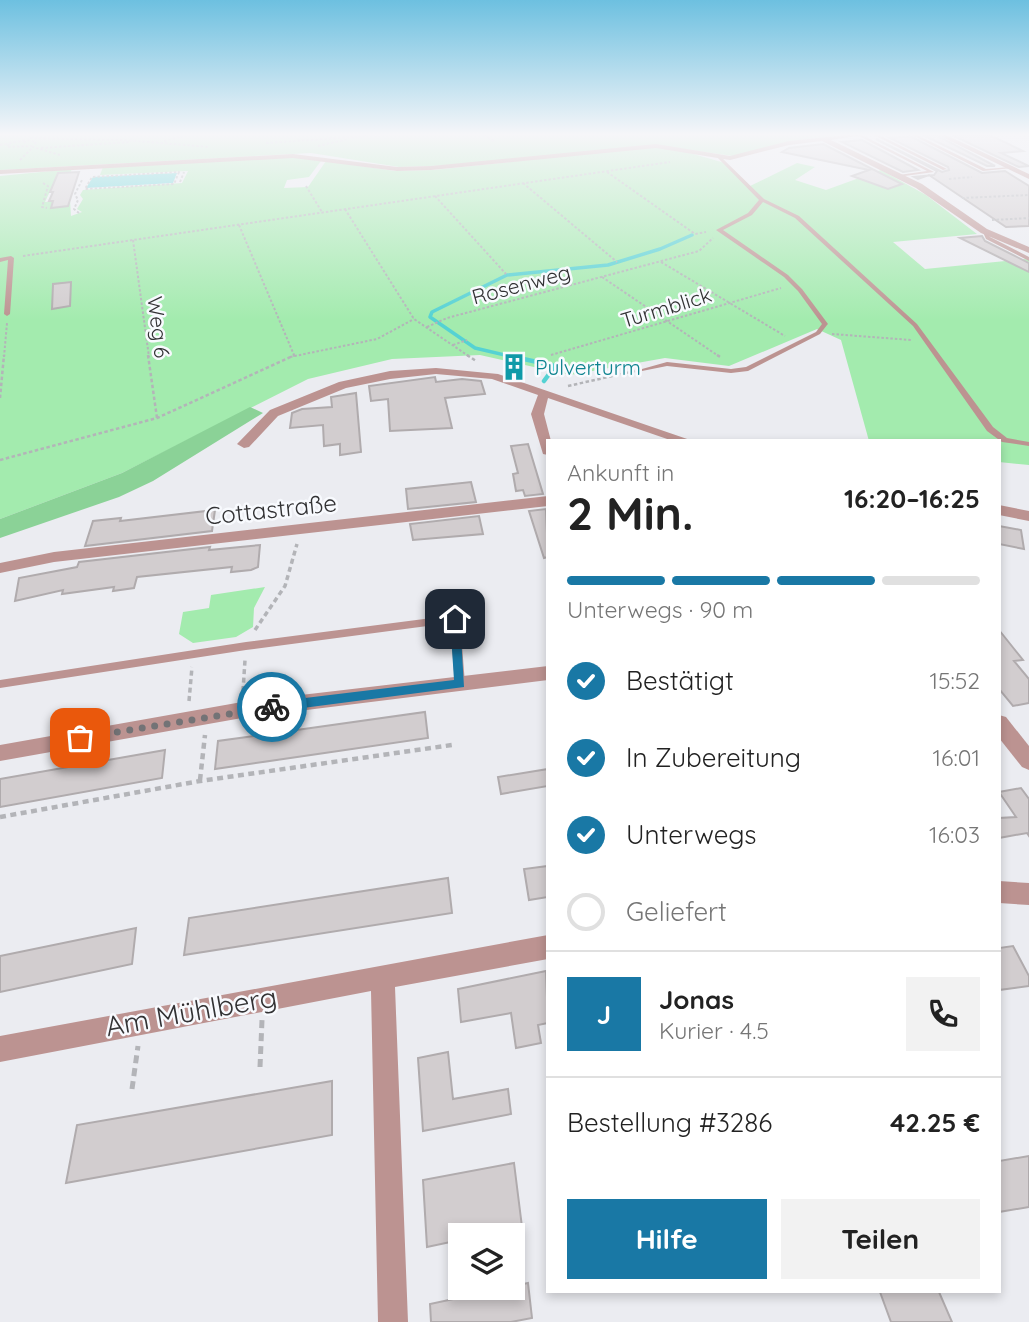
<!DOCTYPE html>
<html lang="de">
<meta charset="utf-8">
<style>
:root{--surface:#fff;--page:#f2f2f2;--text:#222;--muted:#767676;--line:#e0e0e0;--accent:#1978a5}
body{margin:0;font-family:Quicksand,sans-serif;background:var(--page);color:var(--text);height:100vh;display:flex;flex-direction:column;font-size:26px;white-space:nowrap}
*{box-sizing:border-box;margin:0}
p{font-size:23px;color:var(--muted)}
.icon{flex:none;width:38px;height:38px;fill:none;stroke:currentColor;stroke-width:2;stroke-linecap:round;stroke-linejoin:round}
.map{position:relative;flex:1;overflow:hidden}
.panel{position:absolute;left:546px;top:439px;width:455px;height:854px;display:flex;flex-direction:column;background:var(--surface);border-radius:0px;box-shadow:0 4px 10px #0003}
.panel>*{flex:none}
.tools{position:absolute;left:448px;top:1223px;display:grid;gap:14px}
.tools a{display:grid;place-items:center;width:77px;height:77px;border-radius:0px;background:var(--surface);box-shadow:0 4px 10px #0003;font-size:35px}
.pin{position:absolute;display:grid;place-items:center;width:60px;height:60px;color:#fff;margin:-30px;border-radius:14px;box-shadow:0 4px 10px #0006}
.courier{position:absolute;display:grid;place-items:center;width:70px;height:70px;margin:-35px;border:5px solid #1978a5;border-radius:50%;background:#fff;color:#222;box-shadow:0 2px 9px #0007}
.head em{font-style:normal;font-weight:800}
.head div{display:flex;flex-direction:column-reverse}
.head{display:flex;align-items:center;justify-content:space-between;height:119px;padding:0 21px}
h1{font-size:46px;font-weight:800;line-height:52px}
.bar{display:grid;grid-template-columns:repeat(4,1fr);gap:10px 7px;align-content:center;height:84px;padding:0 21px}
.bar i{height:9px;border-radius:5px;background:var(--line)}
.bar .current{background:var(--accent)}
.bar p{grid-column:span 4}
.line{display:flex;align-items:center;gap:18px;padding:0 21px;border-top:2px solid var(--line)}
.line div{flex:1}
.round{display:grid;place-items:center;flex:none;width:74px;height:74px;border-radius:0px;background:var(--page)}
ol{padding:0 21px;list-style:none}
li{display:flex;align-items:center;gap:21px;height:77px}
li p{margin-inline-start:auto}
li .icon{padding:7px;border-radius:50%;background:var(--accent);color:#fff;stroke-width:4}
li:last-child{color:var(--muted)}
li i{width:38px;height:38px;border:4px solid var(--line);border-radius:50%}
.primary-button{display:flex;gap:14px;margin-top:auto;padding:14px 21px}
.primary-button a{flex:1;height:80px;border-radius:0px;background:var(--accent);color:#fff;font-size:28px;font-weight:800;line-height:80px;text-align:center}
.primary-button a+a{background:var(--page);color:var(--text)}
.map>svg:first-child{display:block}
.green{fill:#a3ebae}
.forest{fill:#8bd297}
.water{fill:#55d2d3}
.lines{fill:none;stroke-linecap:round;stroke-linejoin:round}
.stream-far1{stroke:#55d2d3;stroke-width:3.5}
.stream{stroke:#55d2d3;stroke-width:4.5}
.building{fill:#d2cdcf;stroke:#b0abad;stroke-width:2}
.path-far4{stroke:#b3b4b8;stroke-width:2;stroke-dasharray:2.5 2;stroke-linecap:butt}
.path-far3{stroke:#b3b4b8;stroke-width:2.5;stroke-dasharray:3.5 2.5;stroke-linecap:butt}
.path-far2{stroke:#b3b4b8;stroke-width:3.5;stroke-dasharray:5 3.5;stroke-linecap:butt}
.path-far1{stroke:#b3b4b8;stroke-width:4.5;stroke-dasharray:6 4.5;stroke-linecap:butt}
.path{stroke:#b3b4b8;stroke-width:5;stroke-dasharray:8 5;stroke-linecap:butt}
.lane{fill:#bc9391;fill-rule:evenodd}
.street{fill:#bc9391;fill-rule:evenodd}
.route{fill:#1978a5}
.done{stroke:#737376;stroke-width:7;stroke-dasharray:0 12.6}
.labels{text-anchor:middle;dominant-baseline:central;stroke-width:5;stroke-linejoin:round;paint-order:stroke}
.far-street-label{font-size:21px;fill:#323234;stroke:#f8fafe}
.far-culture-label{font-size:21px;fill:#0d838f;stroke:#f8fafe;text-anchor:start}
.street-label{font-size:24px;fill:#323234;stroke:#f8fafe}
.near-street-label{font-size:28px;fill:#323234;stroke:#f8fafe}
</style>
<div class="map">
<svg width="1029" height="1322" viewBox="0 0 1029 1322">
<rect width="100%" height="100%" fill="#ebecf1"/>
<g class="green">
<polygon points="0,135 842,135 791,141 733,156 655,145 458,165 399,167 311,153 0,170"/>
<polygon points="642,148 672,148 725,163 750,186 797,163 815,167 795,180 826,190 881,170 926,195 977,234 893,242 925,269 1025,259 1029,260 1029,465 999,462 999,441 869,441 841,340 817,329 729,366 665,358 570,375 480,355 392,359 308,379 122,473 0,519 0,176 72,169 70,173 58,174 45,202 70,200 71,216 82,212 77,209 83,199 80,195 83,190 182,183 188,171 100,175 103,167 295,157 321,161 309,177 287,180 284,188 308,187 326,161 395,171 433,170"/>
<polygon points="265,587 254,608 253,627 236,637 193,643 179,634 183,612 209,608 211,595"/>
</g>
<polygon class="forest" points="250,407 263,413 153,481 119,497 0,538 0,519 122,473"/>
<polygon class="water" points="177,173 173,183 86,188 93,177"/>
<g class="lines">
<polyline class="stream-far1" points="513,357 475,348 430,317 432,312 507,275 608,265 660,249 692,235"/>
<polyline class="stream" points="506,355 555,366 544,381"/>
</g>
<g class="building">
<polygon points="923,135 936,135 995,166 987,166"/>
<polygon points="952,135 990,135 1023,151 1001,153 1029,166 1019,167"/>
<polygon points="910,136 982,173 1005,171 1029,186 1029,226 1006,227 929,175 918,179 914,177 934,175 937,171 876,139 942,172 949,170 948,167 890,138"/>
<polygon points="862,140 918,170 903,172 842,142"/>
<polygon points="823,144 902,184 888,189 852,176 869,170 782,152 789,148"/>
<polygon points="79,172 68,206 51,208 53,201 49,201 53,192 50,192 58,173"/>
<polygon points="982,236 985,241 1029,263 1029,272 960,238"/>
<polygon points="71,282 70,306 52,309 53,284"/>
<polygon points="435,377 436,382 462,379 481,381 485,394 445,398 452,428 390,431 388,399 371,401 369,386"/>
<polygon points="356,393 361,452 340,455 340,444 324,446 323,425 290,428 292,413 302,409 332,407 331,397"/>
<polygon points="528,444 543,494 525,496 523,490 516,491 513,474 518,473 511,446"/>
<polygon points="471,482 476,502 408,509 406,489"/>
<polygon points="546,509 548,557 544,558 529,511"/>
<polygon points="215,510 212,531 85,546 93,521 121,518 120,521"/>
<polygon points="479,516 483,534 413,540 410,524"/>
<polygon points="999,526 1021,530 1024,549 999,544"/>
<polygon points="260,545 258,567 251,570 231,572 232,567 137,577 134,588 113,591 114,587 62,594 63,590 15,601 19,578 77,567 79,562 210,547 209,550"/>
<polygon points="999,630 1023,660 1014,661 1029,679 1029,703 1013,706 999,689"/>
<polygon points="425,712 428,738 215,769 218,741"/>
<polygon points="165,750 162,778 0,807 0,779"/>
<polygon points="548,769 548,786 501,794 498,777"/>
<polygon points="1021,788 1029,799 1029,836 1027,833 999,838 999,818 1016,817 999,792"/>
<polygon points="548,866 548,897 529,900 524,869"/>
<polygon points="448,878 452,913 184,955 189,918"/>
<polygon points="136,928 132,964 0,992 0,956"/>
<polygon points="1013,946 1029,976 1029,986 999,990 999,948"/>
<polygon points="546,971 548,1023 538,1025 541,1043 516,1048 511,1013 461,1022 458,989"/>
<polygon points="448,1052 453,1099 508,1089 511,1114 423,1131 418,1058"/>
<polygon points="332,1081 332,1135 66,1183 77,1125"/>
<polygon points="1029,1156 1029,1207 999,1212 999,1161"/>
<polygon points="514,1163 522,1227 482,1236 460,1236 460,1240 427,1247 423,1180"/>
<polygon points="528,1283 532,1318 511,1322 431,1322 430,1304"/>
<polygon points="880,1292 939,1292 952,1322 891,1322"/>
</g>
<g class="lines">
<g class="path-far4">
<polyline points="484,135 494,141"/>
<polyline points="30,138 125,140 209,147"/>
<polyline points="164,141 187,135"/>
<polyline points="24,143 27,140 36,142 33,147 60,155"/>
<polyline points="266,143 382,135"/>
<polyline points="9,144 7,147 32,146"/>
<polyline points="0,145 26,140"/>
<polyline points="318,146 348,139"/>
<polyline points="41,148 129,142"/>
<polyline points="20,160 33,147"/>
<polygon points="179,172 174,184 85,189 92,177"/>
<polyline points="607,172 695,234 706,232"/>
<polyline points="949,179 972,177"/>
<polyline points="180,182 184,172"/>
<polyline points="43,183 48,186 42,207 47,208"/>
<polyline points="523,183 617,262"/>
<polyline points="306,186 322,212"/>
<polyline points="435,196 506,274"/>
<polyline points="962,198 1029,195"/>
<polyline points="345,209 414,319 470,357"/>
<polyline points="79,213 74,209 78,200 75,194 82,180"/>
<polyline points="992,220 1029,218"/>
<polyline points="239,225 294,355"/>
<polyline points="133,240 149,357"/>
<polyline points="23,256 670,162"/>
<polyline points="661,262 785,336"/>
<polyline points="602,277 720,357"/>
<polyline points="427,327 447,318 699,251 713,238"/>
<polyline points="832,334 911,340"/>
<polyline points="453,345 467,340"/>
<polyline points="551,355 781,288"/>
<polyline points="4,357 7,323"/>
<polyline points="290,357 377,339 414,319"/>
</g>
<g class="path-far3">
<polyline points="148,355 157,418"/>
<polyline points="467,355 476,361"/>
<polyline points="717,355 722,358"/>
<polyline points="568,386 635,371"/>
<polyline points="0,398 4,355"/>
<polyline points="0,460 157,418 295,355"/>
</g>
<g class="path-far2">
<polyline points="255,630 285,586 297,544"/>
<polyline points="243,691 245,660"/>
<polyline points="189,701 192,667"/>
</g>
<g class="path-far1">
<polyline points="200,780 205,735"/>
<polyline points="0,817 200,781 452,745"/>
</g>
<g class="path">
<polyline points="260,1067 262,1020"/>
<polyline points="132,1089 138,1046"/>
</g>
<g class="lane">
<polygon points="857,135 862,135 934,172 897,177 899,175 927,171"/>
<polygon points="874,135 879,135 947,169 943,170"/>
<polygon points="912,135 917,135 986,169 1010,167 1012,168 983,171"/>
<polygon points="716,156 720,156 764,199 799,216 917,324 993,427 1007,438 1029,442 1029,446 1002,442 987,431 913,326 795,218 763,202 752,215 723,230 788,275 802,289 828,324 827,325 820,334 748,371 731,373 667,366 642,371 642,369 667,362 731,369 746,367 816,332 822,324 798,291 784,277 716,230 748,213 759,200"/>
<polygon points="982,230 986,230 990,237 1029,257 1029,261 986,239"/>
<polygon points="11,256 14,258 10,314 7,316 4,314 8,260 0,262 0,258"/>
<polygon points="455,615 460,619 465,684 464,687 456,687 455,684 450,623 246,650 0,688 0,680 246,642"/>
</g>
<g class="street">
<polygon points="844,135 864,135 831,140 922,184 987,229 1029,247 1029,253 981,233 916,188 822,141 789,145 730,160 656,148 431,170 397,171 293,158 0,174 0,170 293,154 397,167 431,166 656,144 730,156 789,141"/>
<polygon points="938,135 946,135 1029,174 1029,179"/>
<polygon points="436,368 498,374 693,441 673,441 548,398 544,414 551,441 548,441 548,455 543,454 531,414 538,395 492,379 436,374 390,379 346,388 278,416 249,447 244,448 237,444 270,410 339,382 390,371"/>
<polygon points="548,496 548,506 54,562 0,573 0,563 54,552"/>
<polygon points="999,505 1029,511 1029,521 999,515"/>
<polygon points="548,666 548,680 242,718 0,761 0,745 242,702"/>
<polygon points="999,715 1006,717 1029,746 1029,770 1022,767 999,738"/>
<polygon points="999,881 1029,883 1029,905 999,903"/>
<polygon points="548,935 548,959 395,987 408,1322 378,1322 371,991 0,1062 0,1036"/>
</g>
</g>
<linearGradient id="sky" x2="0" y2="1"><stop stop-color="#6dc0e0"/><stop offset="0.42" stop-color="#f6f6f9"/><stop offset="1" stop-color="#f6f6f9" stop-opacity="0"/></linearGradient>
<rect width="1029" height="320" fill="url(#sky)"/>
<polygon class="route" points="455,615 460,619 464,687 272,712 266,707 272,702 454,680 450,619"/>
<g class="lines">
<polyline class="done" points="80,738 272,707"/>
</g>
<defs>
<symbol id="building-bare" viewBox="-9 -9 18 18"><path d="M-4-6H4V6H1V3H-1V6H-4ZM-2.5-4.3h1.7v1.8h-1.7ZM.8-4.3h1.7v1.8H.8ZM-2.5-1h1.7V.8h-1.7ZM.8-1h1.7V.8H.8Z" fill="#0f9aa8" stroke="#f8fafe" stroke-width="2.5" paint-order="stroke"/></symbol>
</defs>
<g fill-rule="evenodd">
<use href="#building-bare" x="495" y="348" width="38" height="38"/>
</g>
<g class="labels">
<g class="far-street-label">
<text transform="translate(521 284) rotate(-15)">Rosenweg</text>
<text transform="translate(666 307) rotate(-17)">Turmblick</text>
<text transform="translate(159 327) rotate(83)">Weg 6</text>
</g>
<g class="far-culture-label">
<text x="535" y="367">Pulverturm</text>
</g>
<g class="street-label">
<text transform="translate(271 509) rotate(-6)">Cottastraße</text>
</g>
<g class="near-street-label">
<text transform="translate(191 1011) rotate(-10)">Am Mühlberg</text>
</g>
</g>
</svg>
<div class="tools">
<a><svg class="icon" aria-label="layers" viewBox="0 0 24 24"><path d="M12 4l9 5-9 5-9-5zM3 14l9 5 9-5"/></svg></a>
</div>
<div class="pin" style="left:80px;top:738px;background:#ea580c"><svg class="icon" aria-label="bag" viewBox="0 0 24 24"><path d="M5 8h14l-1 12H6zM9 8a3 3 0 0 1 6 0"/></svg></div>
<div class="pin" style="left:455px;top:619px;background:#1f2937"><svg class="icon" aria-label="home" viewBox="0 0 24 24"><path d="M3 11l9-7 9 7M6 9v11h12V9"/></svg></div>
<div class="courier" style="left:272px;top:707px"><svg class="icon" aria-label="bike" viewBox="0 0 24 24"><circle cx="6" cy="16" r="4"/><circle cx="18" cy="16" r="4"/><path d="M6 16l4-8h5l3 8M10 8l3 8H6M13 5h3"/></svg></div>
<section class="panel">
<div class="head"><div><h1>2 Min.</h1><p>Ankunft in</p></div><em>16:20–16:25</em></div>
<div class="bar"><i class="current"></i><i class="current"></i><i class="current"></i><i></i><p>Unterwegs · 90 m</p></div>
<ol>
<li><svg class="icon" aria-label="check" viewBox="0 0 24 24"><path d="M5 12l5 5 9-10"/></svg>Bestätigt<p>15:52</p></li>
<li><svg class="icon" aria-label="check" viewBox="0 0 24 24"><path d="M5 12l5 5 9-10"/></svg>In Zubereitung<p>16:01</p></li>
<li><svg class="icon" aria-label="check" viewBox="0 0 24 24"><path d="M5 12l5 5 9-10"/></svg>Unterwegs<p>16:03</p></li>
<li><i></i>Geliefert</li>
</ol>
<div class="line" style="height:126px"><b class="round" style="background:var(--accent);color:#fff">J</b><div><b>Jonas</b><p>Kurier · 4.5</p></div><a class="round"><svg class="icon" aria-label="phone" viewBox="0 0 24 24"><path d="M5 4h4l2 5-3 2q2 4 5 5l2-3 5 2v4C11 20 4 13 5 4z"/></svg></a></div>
<div class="line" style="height:91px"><div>Bestellung #3286</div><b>42.25 €</b></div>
<div class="primary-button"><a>Hilfe</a><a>Teilen</a></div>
</section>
</div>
